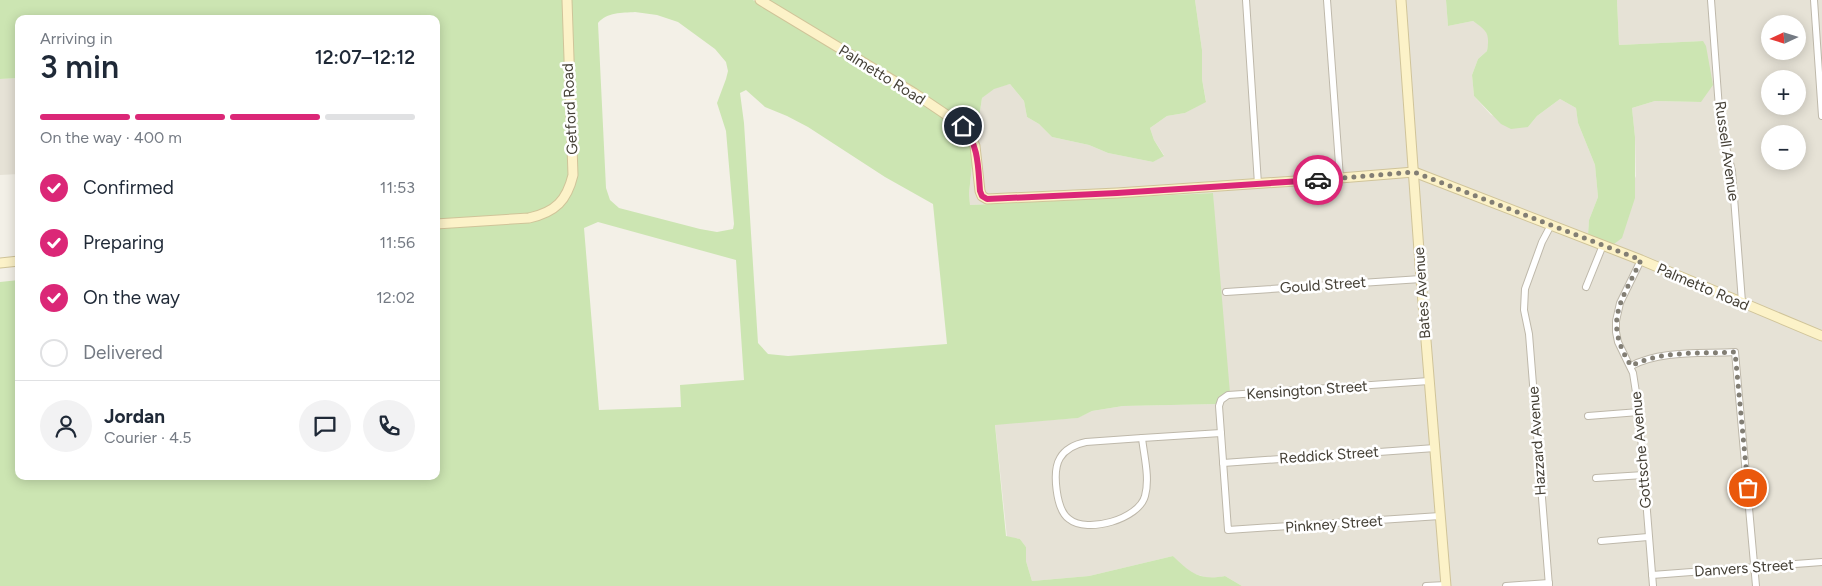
<!DOCTYPE html>
<meta charset="utf-8">
<style>
:root{--surface:#fff;--page:#f2f2f3;--text:#1f2937;--muted:#747a83;--line:#e0e1e3;--accent:#db2777}
body{margin:0;font-family:Figtree,sans-serif;background:var(--page);color:var(--text);height:100vh;display:flex;flex-direction:column;font-size:19px;white-space:nowrap}
*{box-sizing:border-box;margin:0}
p{font-size:16px;color:var(--muted)}
.icon{flex:none;width:28px;height:28px;fill:none;stroke:currentColor;stroke-width:2;stroke-linecap:round;stroke-linejoin:round}
.map{position:relative;flex:1;overflow:hidden}
.side{position:absolute;left:15px;top:15px;width:425px;height:465px;display:flex;flex-direction:column;background:var(--surface);border-radius:10px;box-shadow:0 2px 12px #0003}
.side>*{flex:none}
.needle{width:32px;rotate:266deg}
.tools{position:absolute;left:1761px;top:15px;display:grid;gap:10px}
.tools a{display:grid;place-items:center;width:45px;height:45px;border-radius:50%;background:var(--surface);box-shadow:0 2px 12px #0003;font-size:25px}
.pin{position:absolute;display:grid;place-items:center;width:42px;height:42px;color:#fff;margin:-21px;border:2px solid #fff;border-radius:50%;box-shadow:0 1px 5px #0007}
.courier{position:absolute;display:grid;place-items:center;width:50px;height:50px;margin:-25px;border:4px solid #db2777;border-radius:50%;background:#fff;color:#222;box-shadow:0 1px 6px #0007}
.overview em{font-style:normal;font-weight:600}
.overview div{display:flex;flex-direction:column-reverse}
.overview{display:flex;align-items:center;justify-content:space-between;height:85px;padding:0 25px}
h1{font-size:32px;font-weight:600;line-height:38px}
.bar{display:grid;grid-template-columns:repeat(4,1fr);gap:8px 5px;align-content:center;height:60px;padding:0 25px}
.bar i{height:6px;border-radius:4px;background:var(--line)}
.bar .selected{background:var(--accent)}
.bar p{grid-column:span 4}
.line{display:flex;align-items:center;gap:12px;padding:0 25px;border-top:1px solid var(--line)}
.line div{flex:1}
.round{display:grid;place-items:center;flex:none;width:52px;height:52px;border-radius:26px;background:var(--page)}
ol{padding:0 25px;list-style:none}
li{display:flex;align-items:center;gap:15px;height:55px}
li p{margin-inline-start:auto}
li .icon{padding:5px;border-radius:50%;background:var(--accent);color:#fff;stroke-width:4}
li:last-child{color:var(--muted)}
li i{width:28px;height:28px;border:2px solid var(--line);border-radius:50%}
.map>svg:first-child{display:block}
.residential{fill:#e6e2d6;fill-rule:evenodd}
.green{fill:#cce5b2;fill-rule:evenodd}
.lines{fill:none;stroke-linecap:round;stroke-linejoin:round}
.street-casing{stroke:#beb8aa;stroke-width:8}
.secondary-casing{stroke:#d0c499;stroke-width:11}
.street{stroke:#fff;stroke-width:6}
.secondary{stroke:#fcf2c8;stroke-width:9}
.done{stroke:#827e74;stroke-width:5;stroke-dasharray:0 9}
.route{stroke:#db2777;stroke-width:6}
.labels{text-anchor:middle;dominant-baseline:central;stroke-width:5;stroke-linejoin:round;paint-order:stroke}
.street-label{font-size:15px;fill:#454036;stroke:#fff}
</style>
<div class="map">
<svg width="1822" height="586" viewBox="0 0 1822 586">
<rect width="100%" height="100%" fill="#f3f0e7"/>
<g class="residential">
<polygon points="1195,0 1398,0 1409,168 1117,189 988,195 985,194 983,190 981,155 976,138 982,98 994,88 1010,84 1024,101 1027,117 1039,124 1052,137 1089,145 1108,153 1153,162 1164,155 1154,140 1150,128 1167,116 1185,113 1206,101 1202,79 1202,50"/>
<polygon points="1406,0 1446,0 1448,26 1473,21 1485,29 1489,39 1487,51 1478,59 1472,75 1474,96 1491,115 1528,127 1537,116 1560,99 1576,108 1578,123 1595,165 1598,197 1589,220 1588,235 1417,169"/>
<path d="M1617,0H1822V332L1606,242L1636,176L1635,137L1632,108L1655,101L1701,102L1703,41L1619,45ZM1770,24H1798V51H1770ZM1770,79H1798V106H1770ZM1770,134H1798V161H1770Z"/>
<polygon points="19,78 19,174 0,175 0,79"/>
<polygon points="973,157 976,193 978,198 987,202 1117,196 1410,175 1442,586 1242,586 1225,576 1212,579 1188,572 1173,556 1089,576 1032,581 1026,561 1026,547 1020,539 1007,537 995,424 1077,418 1092,411 1123,406 1219,404 1213,193 970,205 969,193"/>
<polygon points="1418,177 1639,264 1822,340 1822,586 1450,586"/>
</g>
<g class="green">
<polygon points="0,0 563,0 569,174 566,188 559,199 548,208 529,214 436,221 436,19 19,19 19,78 0,79"/>
<path d="M571,0H753L911,96L960,129L967,137L973,157L969,193L970,205L1213,193L1230,393L1219,404L1123,406L1092,411L1078,418L995,425L1006,536L1020,539L1026,547V561L1032,581L1089,576L1173,556C1190,573 1200,581 1225,576L1242,586H0V282L19,280V476H436V228L530,221C558,216 570,203 577,175ZM635,12L657,15L678,22L715,49L726,62L728,71L726,79L717,103L726,131L734,224L733,229L717,232L700,229L619,208L610,200L606,188L598,23C607,12 622,13 635,12ZM746,90L765,107L787,116L808,127L885,177L933,204L947,344L788,356L768,354L758,343L744,123L740,93ZM598,222L736,260L744,380L680,385L681,407L599,410L584,228Z"/>
<polygon points="767,0 1195,0 1202,50 1202,79 1206,102 1185,113 1167,116 1150,128 1154,140 1164,156 1153,162 1108,153 1089,145 1052,137 1039,124 1027,117 1024,101 1010,84 994,89 982,98 976,138"/>
<path d="M1446,0H1617L1619,45L1703,41L1706,46L1713,85L1701,102L1655,101L1632,108L1635,137V198L1622,238L1614,244L1588,235L1589,220L1598,197L1595,165L1578,123L1576,108L1560,99L1537,116L1528,127L1511,129L1501,124L1474,96L1472,75L1478,59L1487,51C1490,33 1487,31 1473,21L1448,26Z"/>
</g>
<g class="lines">
<defs>
<g id="street">
<polyline points="1246,0 1258,184"/>
<polyline points="1327,0 1340,178"/>
<polyline points="1711,0 1720,122 1732,171 1742,302"/>
<polyline points="1814,0 1822,116"/>
<polyline points="1641,260 1620,303 1616,321 1616,332 1618,342 1633,373 1639,412 1653,586"/>
<polyline points="1586,287 1603,245"/>
<polyline points="1226,292 1421,279"/>
<path d="M1631,366C1660,350 1702,354 1735,352L1756,586"/>
<polyline points="1429,381 1228,395 1221,400 1219,406 1228,530 1440,516"/>
<polyline points="1588,416 1639,412"/>
<path d="M1142,438C1144,456 1150,478 1145,496C1139,519 1087,534 1069,519C1056,510 1052,471 1060,458C1066,448 1076,444 1086,442Z"/>
<polyline points="1142,438 1221,433"/>
<polyline points="1223,463 1435,448"/>
<polyline points="1596,478 1644,475"/>
<polyline points="1601,541 1648,537"/>
<polyline points="1652,575 1822,562"/>
<polyline points="1426,586 1446,585"/>
<polyline points="1506,586 1549,583"/>
<polyline points="1549,586 1529,334 1524,310 1525,289 1542,242 1551,225"/>
</g>
<g id="secondary">
<polyline points="760,0 914,93 963,126 970,135 975,146 980,191 982,196 987,199 1117,193 1340,178 1414,172 1641,260 1822,336"/>
<polyline points="1401,0 1421,279 1446,586"/>
<path d="M436,224L529,218C556,212 567,200 573,175L567,0"/>
<polyline points="0,263 19,261"/>
</g>
</defs>
<use href="#street" class="street-casing"/>
<use href="#secondary" class="secondary-casing"/>
<use href="#street" class="street"/>
<use href="#secondary" class="secondary"/>
</g>
<g class="lines">
<path class="done" d="M1318,180L1414,172L1641,260C1621,302 1603,321 1631,366C1661,350 1701,354 1735,352L1748,488"/>
<path class="route" d="M963,126C979,146 978,167 980,191L982,196L987,199L1117,193L1318,180"/>
</g>
<g class="labels">
<g class="street-label">
<text transform="translate(882 75) rotate(32)">Palmetto Road</text>
<text transform="translate(570 109) rotate(-93)">Getford Road</text>
<text transform="translate(1727 151) rotate(82)">Russell Avenue</text>
<text transform="translate(1323 285) rotate(-4)">Gould Street</text>
<text transform="translate(1703 287) rotate(23)">Palmetto Road</text>
<text transform="translate(1422 293) rotate(-94)">Bates Avenue</text>
<text transform="translate(1307 390) rotate(-4)">Kensington Street</text>
<text transform="translate(1537 441) rotate(-94)">Hazzard Avenue</text>
<text transform="translate(1641 450) rotate(-95)">Gottsche Avenue</text>
<text transform="translate(1329 455) rotate(-4)">Reddick Street</text>
<text transform="translate(1334 524) rotate(-4)">Pinkney Street</text>
<text transform="translate(1744 568) rotate(-4)">Danvers Street</text>
</g>
</g>
</svg>
<div class="tools">
<a><svg class="needle" viewBox="-14 -14 28 28"><path d="M0-13l5 13h-10z" fill="#e53935"/><path d="M0 13l5-13h-10z" fill="#747a83"/></svg></a>
<a>+</a>
<a>−</a>
</div>
<div class="pin" style="left:1748px;top:488px;background:#ea580c"><svg class="icon" aria-label="bag" viewBox="0 0 24 24"><path d="M5 8h14l-1 12H6zM9 8a3 3 0 0 1 6 0"/></svg></div>
<div class="pin" style="left:963px;top:126px;background:#1f2937"><svg class="icon" aria-label="home" viewBox="0 0 24 24"><path d="M3 11l9-7 9 7M6 9v11h12V9"/></svg></div>
<div class="courier" style="left:1318px;top:180px"><svg class="icon" aria-label="car" viewBox="0 0 24 24"><path d="M5 17H2v-5l4-1 3-4h7l3 4 3 1v5h-3M9 17h6M6 11h13"/><circle cx="7" cy="17" r="2"/><circle cx="17" cy="17" r="2"/></svg></div>
<section class="side">
<div class="overview"><div><h1>3 min</h1><p>Arriving in</p></div><em>12:07–12:12</em></div>
<div class="bar"><i class="selected"></i><i class="selected"></i><i class="selected"></i><i></i><p>On the way · 400 m</p></div>
<ol>
<li><svg class="icon" aria-label="check" viewBox="0 0 24 24"><path d="M5 12l5 5 9-10"/></svg>Confirmed<p>11:53</p></li>
<li><svg class="icon" aria-label="check" viewBox="0 0 24 24"><path d="M5 12l5 5 9-10"/></svg>Preparing<p>11:56</p></li>
<li><svg class="icon" aria-label="check" viewBox="0 0 24 24"><path d="M5 12l5 5 9-10"/></svg>On the way<p>12:02</p></li>
<li><i></i>Delivered</li>
</ol>
<div class="line" style="height:90px"><a class="round"><svg class="icon" aria-label="person" viewBox="0 0 24 24"><circle cx="12" cy="8" r="4"/><path d="M4 21q1-7 8-7t8 7"/></svg></a><div><b>Jordan</b><p>Courier · 4.5</p></div><a class="round"><svg class="icon" aria-label="chat" viewBox="0 0 24 24"><path d="M4 5h16v11H9l-5 4z"/></svg></a><a class="round"><svg class="icon" aria-label="phone" viewBox="0 0 24 24"><path d="M5 4h4l2 5-3 2q2 4 5 5l2-3 5 2v4C11 20 4 13 5 4z"/></svg></a></div>
</section>
</div>
